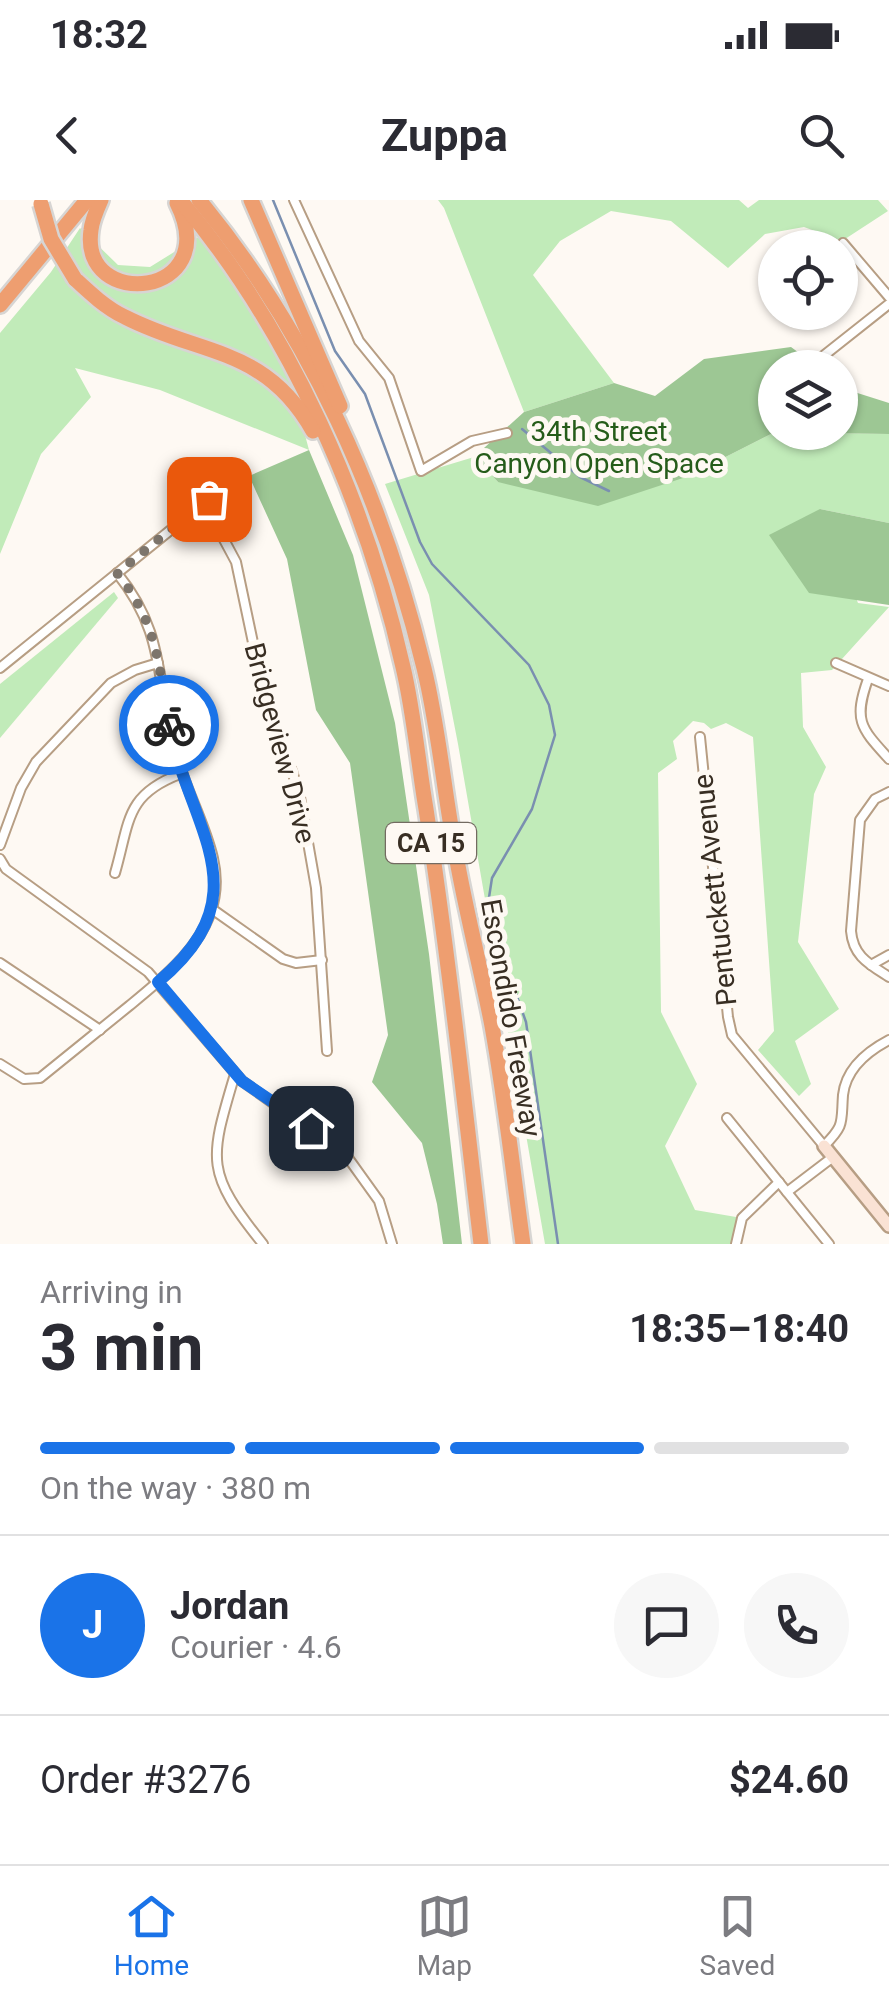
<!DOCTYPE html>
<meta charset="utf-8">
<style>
:root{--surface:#fff;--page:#f7f7f7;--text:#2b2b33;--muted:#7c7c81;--line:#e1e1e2;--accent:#1a73e8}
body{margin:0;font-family:Roboto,sans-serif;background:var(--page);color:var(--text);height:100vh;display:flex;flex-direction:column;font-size:38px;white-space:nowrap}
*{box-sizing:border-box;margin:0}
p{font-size:32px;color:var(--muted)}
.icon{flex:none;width:55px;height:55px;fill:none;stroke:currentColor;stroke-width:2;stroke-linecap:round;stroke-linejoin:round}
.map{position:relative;height:1044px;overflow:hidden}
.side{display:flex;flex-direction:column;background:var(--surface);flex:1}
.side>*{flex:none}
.fabs{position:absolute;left:758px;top:30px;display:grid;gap:20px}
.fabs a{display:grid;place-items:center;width:100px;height:100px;border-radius:50%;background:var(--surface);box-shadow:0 2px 8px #0004;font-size:50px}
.pin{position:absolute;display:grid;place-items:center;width:85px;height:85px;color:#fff;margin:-42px;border-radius:20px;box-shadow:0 5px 15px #0006}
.courier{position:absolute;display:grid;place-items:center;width:100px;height:100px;margin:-50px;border:8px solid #1a73e8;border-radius:50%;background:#fff;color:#222;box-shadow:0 2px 12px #0007}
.head em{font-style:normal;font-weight:700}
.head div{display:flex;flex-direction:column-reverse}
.head{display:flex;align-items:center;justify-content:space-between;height:170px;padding:0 40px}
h1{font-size:65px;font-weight:700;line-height:75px}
.bar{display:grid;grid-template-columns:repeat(4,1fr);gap:15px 10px;align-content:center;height:120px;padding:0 40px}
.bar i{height:12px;border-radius:8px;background:var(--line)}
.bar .on{background:var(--accent)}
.bar p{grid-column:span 4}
.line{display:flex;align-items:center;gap:25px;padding:0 40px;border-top:2px solid var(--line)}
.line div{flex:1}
.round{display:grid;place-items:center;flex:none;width:105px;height:105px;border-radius:52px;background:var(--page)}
.status{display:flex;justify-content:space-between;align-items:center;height:70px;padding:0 50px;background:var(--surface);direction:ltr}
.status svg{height:28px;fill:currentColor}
header{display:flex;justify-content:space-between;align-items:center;height:130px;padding:0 40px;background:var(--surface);font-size:45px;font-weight:700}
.dock{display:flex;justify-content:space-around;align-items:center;height:140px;border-top:2px solid var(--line);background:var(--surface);font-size:28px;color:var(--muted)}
.dock a{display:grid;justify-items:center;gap:5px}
.dock .on{color:var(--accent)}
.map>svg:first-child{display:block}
.green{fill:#c1ebb9}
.forest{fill:#9dc794}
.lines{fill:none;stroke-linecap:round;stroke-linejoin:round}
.stream{stroke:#7a8fb0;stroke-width:2.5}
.street-casing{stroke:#b79e84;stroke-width:12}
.secondary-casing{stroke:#b79e84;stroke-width:16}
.highway-casing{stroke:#d7d5d3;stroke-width:20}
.street{stroke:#fff;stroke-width:8}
.secondary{stroke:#fae2d4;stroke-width:11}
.highway{stroke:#ee9e70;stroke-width:15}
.highway-bridge-casing{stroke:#d7d5d3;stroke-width:20;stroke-linecap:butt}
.highway-bridge{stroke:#ee9e70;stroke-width:15}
.done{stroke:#7d756c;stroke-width:10;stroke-dasharray:0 18}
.route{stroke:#1a73e8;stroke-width:12}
.labels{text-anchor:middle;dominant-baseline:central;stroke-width:10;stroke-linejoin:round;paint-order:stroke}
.shield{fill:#fef9f3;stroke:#736b61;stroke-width:2.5}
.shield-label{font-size:25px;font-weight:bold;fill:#382e23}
.park-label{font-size:28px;fill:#255c1a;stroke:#fef9f3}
.street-label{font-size:28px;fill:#382e23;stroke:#fef9f3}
</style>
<div class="status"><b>18:32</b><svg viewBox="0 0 49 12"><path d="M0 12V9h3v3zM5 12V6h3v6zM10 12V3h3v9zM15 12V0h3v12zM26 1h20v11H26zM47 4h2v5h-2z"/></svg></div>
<header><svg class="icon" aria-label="back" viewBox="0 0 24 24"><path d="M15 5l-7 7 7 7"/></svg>Zuppa<svg class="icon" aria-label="search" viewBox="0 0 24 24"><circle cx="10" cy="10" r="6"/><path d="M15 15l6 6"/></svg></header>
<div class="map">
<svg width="889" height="1044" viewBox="0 0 889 1044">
<rect width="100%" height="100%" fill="#fef9f3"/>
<g class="green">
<polygon points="438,0 739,0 748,8 759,0 878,0 888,11 842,41 804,27 765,34 728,68 671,21 611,11 560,41 533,75 614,183 524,212 444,8"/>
<polygon points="80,28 118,65 150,67 200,36 260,126 291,182 309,250 160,190 75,168 91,197 41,254 0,354 0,133 51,72"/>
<polygon points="775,232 889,234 889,323 820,309 858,403 889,407 832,470 801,473 803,527 826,567 814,594 798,742 839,809 795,841 811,884 799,896 758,850 774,831 753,537 726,523 711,529 704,523 693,521 673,541 677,559 658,573 661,812 697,884 665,946 695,1010 742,1018 736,1044 545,1044 458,544 429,395 385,284 474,257 498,282 686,277"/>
<polygon points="114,392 118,398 0,538 0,484"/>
</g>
<g class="forest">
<polygon points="791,147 818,167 775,168 775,232 686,277 598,306 498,282 474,257 524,212 614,183 655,196 704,159"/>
<polygon points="840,184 848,190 889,203 889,234 823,233 840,232"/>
<polygon points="309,250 353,355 395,523 429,754 462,1044 443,1044 437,1004 422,943 372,882 388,835 350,563 316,510 287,359 249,276"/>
<polygon points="820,309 889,323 889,405 809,393 769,335"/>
</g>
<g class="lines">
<g class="stream">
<polyline points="273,0 335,151 365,194 420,342 432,364 529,465 549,505 555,535 532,609 492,678 488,704 493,729 526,822 558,1044"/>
<polyline points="522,229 580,277 609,291"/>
</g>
<defs>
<g id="street">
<polyline points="294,0 359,141 389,178 421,271 472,241 507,233"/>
<polyline points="843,43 889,97"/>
<polyline points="822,157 889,104"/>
<polyline points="201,306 221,334 236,362 271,528 292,571 300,597 316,688 327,851"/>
<polyline points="836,463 889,486"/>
<polyline points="0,468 241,273"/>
<path d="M868,479C853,521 861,528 889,559"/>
<path d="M700,537L728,817L732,835L824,946C845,925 841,923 843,895C846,869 868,851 889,840"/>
<path d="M889,592L875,599L860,620L851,731C853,756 869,764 889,777"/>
<polyline points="0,645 21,588 36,562 111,483 135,470 158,463"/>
<polyline points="0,659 6,669 148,772 242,881 346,955 379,1001 392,1044"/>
<path d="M115,673C130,621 125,595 180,574"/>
<polyline points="212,709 283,759 296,763 322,760"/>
<polyline points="0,763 100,830"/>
<polyline points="871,765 889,755"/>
<path d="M0,864L24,879L40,878C70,854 99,830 129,806C175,768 229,726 213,658C204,619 182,583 173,543C156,476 164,431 117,373"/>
<path d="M235,874C209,961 205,972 263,1044"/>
<polyline points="727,918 829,1044"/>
<polyline points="787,992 833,957"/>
<polyline points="736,1044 742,1018 779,982"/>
</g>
<polyline id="secondary" points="824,946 889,1026"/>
<g id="highway">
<path d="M101,0C97,9 92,20 91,30C79,112 225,98 177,3"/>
<path d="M180,0C290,129 366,303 403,467C414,513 418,562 426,609C448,753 464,899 481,1044"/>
<path d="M199,0C310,134 383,299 424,468C439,529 444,593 456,655C466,712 481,769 492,826C505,898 513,972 523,1044"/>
<polyline points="251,0 340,206"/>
<path d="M75,79C90,93 106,108 125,117C201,156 265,146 313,231"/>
<polyline points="0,105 87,0"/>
</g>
</defs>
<use href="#street" class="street-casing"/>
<use href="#secondary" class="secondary-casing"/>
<use href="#highway" class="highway-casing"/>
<use href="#street" class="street"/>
<use href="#secondary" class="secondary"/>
<use href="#highway" class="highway"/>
<defs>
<polyline id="highway-bridge" points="41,4 51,39 75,79"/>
</defs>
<use href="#highway-bridge" class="highway-bridge-casing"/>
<use href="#highway-bridge" class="highway-bridge"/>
</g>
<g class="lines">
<path class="done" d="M169,525C158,463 158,424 117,373L209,299"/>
<path class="route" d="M169,525C190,631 264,693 158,782L242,881L311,928"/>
</g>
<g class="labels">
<rect class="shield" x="386" y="623" width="90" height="40" rx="8"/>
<g class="shield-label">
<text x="431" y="643">CA 15</text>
</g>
<g class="park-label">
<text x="599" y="231">34th Street<tspan x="599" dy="32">Canyon Open Space</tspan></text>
</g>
<g class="street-label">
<text transform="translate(280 543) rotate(75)">Bridgeview Drive</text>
<text transform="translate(715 690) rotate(-96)">Pentuckett Avenue</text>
<text transform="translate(511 818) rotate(80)">Escondido Freeway</text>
</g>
</g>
</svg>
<div class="fabs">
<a><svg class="icon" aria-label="locate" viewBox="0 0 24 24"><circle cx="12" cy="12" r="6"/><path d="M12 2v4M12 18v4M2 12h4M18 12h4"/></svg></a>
<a><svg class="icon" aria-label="layers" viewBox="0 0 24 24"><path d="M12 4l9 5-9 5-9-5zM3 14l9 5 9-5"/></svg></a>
</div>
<div class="pin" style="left:209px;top:299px;background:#ea580c"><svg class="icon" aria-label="bag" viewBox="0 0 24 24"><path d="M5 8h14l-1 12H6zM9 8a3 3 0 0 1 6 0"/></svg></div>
<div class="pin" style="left:311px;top:928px;background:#1f2937"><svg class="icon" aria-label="home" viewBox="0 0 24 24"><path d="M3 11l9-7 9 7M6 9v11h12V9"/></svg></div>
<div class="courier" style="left:169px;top:525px"><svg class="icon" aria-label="bike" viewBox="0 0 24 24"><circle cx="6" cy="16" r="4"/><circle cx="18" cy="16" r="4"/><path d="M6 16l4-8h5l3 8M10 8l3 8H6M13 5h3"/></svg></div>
</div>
<section class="side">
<div class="head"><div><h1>3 min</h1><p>Arriving in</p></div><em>18:35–18:40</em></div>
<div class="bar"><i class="on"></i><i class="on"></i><i class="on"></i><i></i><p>On the way · 380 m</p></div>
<div class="line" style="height:180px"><b class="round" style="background:var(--accent);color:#fff">J</b><div><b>Jordan</b><p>Courier · 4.6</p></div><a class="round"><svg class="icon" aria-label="chat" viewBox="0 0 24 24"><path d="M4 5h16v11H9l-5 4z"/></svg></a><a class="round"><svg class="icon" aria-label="phone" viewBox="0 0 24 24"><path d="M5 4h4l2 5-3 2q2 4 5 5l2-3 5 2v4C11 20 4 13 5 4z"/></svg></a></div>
<div class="line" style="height:130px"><div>Order #3276</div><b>$24.60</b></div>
</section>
<nav class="dock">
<a class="on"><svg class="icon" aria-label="home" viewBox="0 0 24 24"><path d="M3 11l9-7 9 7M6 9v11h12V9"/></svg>Home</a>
<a><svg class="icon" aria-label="map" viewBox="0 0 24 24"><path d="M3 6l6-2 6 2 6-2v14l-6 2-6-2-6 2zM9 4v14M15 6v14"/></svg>Map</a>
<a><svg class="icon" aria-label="saved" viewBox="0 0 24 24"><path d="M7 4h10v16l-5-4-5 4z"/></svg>Saved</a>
</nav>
